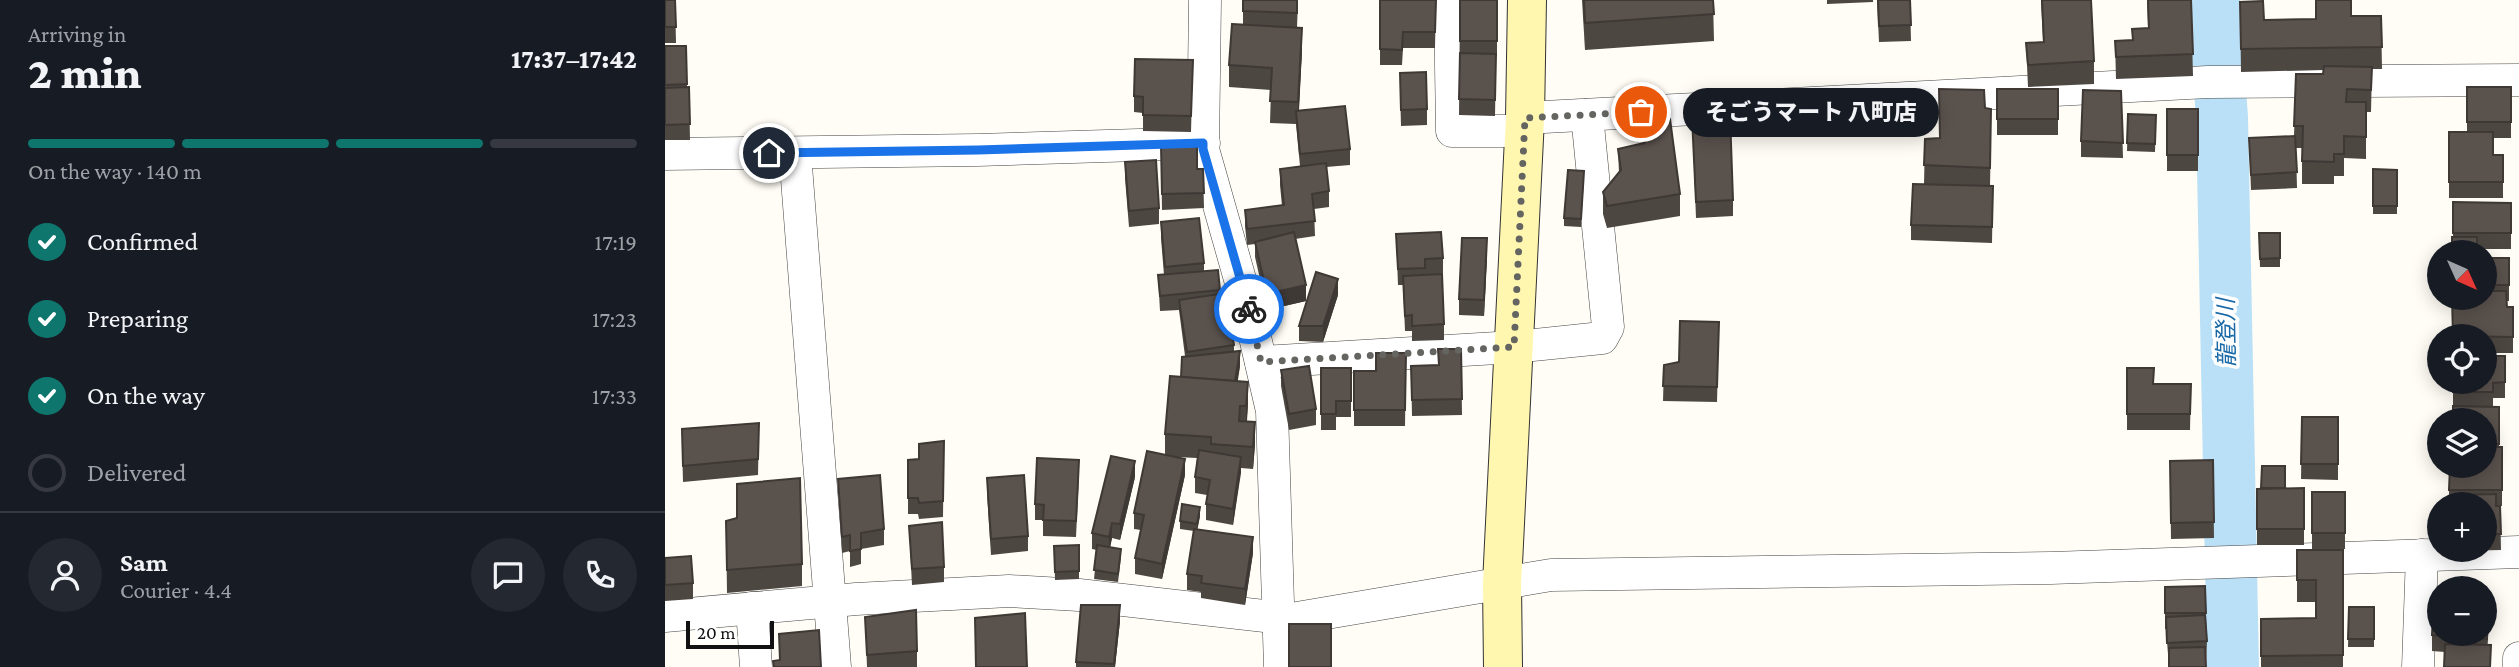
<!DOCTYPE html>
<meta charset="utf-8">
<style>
:root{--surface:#171b24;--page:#242831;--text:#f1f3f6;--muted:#9ea1a6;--line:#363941;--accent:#0f766e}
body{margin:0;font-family:"Crimson Pro","Noto Sans JP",serif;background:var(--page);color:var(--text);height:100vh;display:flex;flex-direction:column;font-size:26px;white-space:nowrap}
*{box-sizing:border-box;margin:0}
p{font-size:23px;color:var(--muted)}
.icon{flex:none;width:38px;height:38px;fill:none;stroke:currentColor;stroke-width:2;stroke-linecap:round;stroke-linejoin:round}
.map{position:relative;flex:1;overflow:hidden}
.drawer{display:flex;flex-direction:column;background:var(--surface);width:665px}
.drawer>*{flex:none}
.needle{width:46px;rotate:135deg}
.fabs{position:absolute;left:1762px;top:240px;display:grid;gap:14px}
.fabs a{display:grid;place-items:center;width:70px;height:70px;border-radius:50%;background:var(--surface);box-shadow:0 4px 18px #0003;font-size:35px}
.scale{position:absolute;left:21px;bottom:18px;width:88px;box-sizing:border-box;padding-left:7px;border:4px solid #111;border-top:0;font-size:19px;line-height:24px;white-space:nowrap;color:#111;-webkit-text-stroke:5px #fff;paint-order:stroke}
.pin{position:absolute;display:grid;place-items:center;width:60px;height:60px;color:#fff;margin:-30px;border:4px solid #fff;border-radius:50%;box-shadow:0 2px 7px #0007}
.courier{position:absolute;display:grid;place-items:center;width:70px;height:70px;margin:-35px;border:5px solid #1a73e8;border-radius:50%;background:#fff;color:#222;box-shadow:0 2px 9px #0007}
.bubble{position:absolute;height:49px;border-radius:24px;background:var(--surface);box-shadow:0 4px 18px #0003;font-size:23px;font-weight:800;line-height:49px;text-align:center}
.summary em{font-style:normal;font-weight:800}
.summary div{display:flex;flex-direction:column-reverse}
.summary{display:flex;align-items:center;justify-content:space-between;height:119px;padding:0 28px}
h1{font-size:46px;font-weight:800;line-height:52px}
.bar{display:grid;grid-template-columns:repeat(4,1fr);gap:10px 7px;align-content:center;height:84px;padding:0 28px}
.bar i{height:9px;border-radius:5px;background:var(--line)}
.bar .on{background:var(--accent)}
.bar p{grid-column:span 4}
.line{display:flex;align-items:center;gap:18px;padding:0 28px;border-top:2px solid var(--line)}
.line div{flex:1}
.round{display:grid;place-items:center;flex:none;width:74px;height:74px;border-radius:37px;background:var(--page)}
ol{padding:0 28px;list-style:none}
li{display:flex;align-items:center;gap:21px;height:77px}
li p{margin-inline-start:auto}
li .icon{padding:7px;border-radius:50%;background:var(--accent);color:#fff;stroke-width:4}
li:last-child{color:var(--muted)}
li i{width:38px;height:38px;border:4px solid var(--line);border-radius:50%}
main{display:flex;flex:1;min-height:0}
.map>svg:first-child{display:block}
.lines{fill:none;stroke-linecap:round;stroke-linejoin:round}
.river{stroke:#b9e0f7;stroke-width:52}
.street-casing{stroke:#444;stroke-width:33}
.secondary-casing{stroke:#333;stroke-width:40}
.street{stroke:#fff;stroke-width:32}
.secondary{stroke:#fff6b0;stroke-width:38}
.wall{fill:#4d4742}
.shaded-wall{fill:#3f3936}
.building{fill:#5a524d;stroke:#3f3936;stroke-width:2}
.done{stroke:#646461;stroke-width:7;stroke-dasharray:0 12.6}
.route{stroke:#1a73e8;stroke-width:9}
.labels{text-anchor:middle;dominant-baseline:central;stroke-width:7;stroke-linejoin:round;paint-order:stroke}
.water-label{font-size:23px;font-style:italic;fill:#1768a6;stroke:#fff}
</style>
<main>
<section class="drawer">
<div class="summary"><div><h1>2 min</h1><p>Arriving in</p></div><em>17:37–17:42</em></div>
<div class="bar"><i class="on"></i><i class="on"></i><i class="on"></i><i></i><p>On the way · 140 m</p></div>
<ol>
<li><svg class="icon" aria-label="check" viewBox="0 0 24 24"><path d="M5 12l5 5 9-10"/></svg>Confirmed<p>17:19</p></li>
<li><svg class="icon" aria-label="check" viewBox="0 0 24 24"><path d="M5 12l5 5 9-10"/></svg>Preparing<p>17:23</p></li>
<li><svg class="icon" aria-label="check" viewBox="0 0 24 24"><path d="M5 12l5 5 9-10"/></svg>On the way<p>17:33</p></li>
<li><i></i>Delivered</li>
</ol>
<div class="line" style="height:126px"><a class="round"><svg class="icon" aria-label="person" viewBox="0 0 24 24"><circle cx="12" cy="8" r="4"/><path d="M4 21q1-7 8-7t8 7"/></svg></a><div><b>Sam</b><p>Courier · 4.4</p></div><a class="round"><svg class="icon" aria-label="chat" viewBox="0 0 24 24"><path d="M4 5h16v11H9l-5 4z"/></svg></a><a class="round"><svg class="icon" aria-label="phone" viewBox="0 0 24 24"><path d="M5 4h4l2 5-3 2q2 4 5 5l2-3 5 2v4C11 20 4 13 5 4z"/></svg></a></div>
</section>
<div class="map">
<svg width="1854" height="667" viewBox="0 0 1854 667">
<rect width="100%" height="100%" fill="#fffdf5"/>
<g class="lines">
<polyline class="river" points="1549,0 1557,118 1568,667"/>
<defs>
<g id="street">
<polyline points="540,0 538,149 584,311 607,411 615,667"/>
<polyline points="785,0 787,131 859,131"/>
<polyline points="860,118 1543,82 1854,80"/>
<polyline points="130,153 170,667"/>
<polyline points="0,154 313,150 539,143"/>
<polyline points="596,362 849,347 937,338 943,327 922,115"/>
<polyline points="87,608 91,667"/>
<polyline points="0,616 191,599 344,591 414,595 626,619 886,575 1386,568 1854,552"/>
<polyline points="1753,667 1757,555"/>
<polyline points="1854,667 1854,658"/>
</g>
<polyline id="secondary" points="838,667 837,584 860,118 862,0"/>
</defs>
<use href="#street" class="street-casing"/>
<use href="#secondary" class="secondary-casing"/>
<use href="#street" class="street"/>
<use href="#secondary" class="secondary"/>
</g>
<g class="wall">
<polygon points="0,0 10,0 11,43 0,43"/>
<polygon points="578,0 633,0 632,28 637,50 634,111 685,149 685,165 661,167 664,191 664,207 649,209 650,236 630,239 641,301 602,310 590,257 590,244 582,245 580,226 580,210 617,206 615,185 615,169 635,166 631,124 605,123 606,90 564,87 564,65 578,24"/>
<polygon points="715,0 771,0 770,48 738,48 737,65 715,65"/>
<polygon points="795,0 832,0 832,56 831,56 830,116 794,115"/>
<polygon points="917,0 1048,0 1049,41 920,50"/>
<polygon points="1162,0 1208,0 1208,2 1162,4"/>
<polygon points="1212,0 1245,0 1246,41 1214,42"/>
<polygon points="1376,0 1429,61 1429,84 1363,87 1361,43 1378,42"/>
<polygon points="1482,0 1526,0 1528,76 1451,79 1450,41 1467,40 1483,28"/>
<polygon points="1575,2 1599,20 1651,19 1716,16 1717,69 1707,69 1706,112 1701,112 1701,159 1679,158 1679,176 1669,176 1669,184 1637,184 1637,148 1631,148 1632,188 1586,190 1584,138 1629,136 1631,74 1658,74 1659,70 1576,72"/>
<polygon points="0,46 21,46 22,87 24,87 25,140 0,140"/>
<polygon points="528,60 526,132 478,131 478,113 469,112 469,96"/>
<polygon points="1802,87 1846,87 1846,138 1828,138 1828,155 1838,155 1838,198 1784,198 1784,132 1802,132"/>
<polygon points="735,89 762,109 762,125 736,126"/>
<rect x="1332" y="89" width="61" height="46"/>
<polygon points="1456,91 1458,158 1416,157 1416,141"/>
<polygon points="1320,108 1326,131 1325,186 1328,186 1327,243 1246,240 1246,225 1259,184 1260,139 1275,138"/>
<rect x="1502" y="109" width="31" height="62"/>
<polygon points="1463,114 1491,115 1490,152 1462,151"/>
<polygon points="1027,117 1068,200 1068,216 1031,218"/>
<polygon points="496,145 532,169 538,169 539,208 497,210"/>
<polygon points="953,149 1015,194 1015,216 942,228 938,214 938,192 954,173"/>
<polygon points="460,162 494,208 494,224 464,227 460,178"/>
<polygon points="1708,169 1732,170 1732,214 1708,214"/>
<polygon points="919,179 916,227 899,226 899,218"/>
<polygon points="1788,202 1846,203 1846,249 1812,249 1788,237"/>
<polygon points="496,222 539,263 539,271 555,290 569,345 569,351 575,366 572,381 583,404 582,421 590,444 588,469 576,468 568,525 541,520 541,504 542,495 530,493 530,477 532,458 510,457 520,475 497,579 470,574 470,558 476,530 469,529 469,513 500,455 500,434 516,377 520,356 514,310 495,311 493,275 499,275 496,238"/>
<polygon points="1594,233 1615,233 1615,267 1595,267"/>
<polygon points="731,234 778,258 778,274 760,275 779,324 779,340 747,341 747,331 740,331 738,285 733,285"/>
<polygon points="822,254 819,316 794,315 794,299"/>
<polygon points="1820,258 1844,258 1844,301 1842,301 1842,307 1848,307 1848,353 1822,353 1822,356 1840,356 1840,398 1828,398 1828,407 1834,407 1834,447 1837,447 1837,506 1831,506 1835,506 1836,550 1788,551 1788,550 1820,550 1820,504 1784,504 1784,490 1820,466 1820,420 1788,420 1788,392 1820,382 1820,336 1787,307 1787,298 1820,298"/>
<polygon points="673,295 658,342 634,341 634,326"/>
<polygon points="1054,322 1052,402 998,401 999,365 1014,362"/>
<polygon points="796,349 797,415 747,416 746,366 773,365"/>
<polygon points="741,353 740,426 689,426 689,371 711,371"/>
<polygon points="656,368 686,368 686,417 671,417 671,430 656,430"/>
<polygon points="1462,368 1488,384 1526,384 1525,430 1462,430"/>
<polygon points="616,370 651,409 651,425 624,430 616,386"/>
<polygon points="1637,417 1673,417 1673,480 1636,479"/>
<polygon points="94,423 93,475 18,482 17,445"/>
<polygon points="279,441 278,517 254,519 253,514 243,514 243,460 254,459"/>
<polygon points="1548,460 1549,538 1506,539 1505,461"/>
<polygon points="414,476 411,537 378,536 378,520 370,520 370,504"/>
<polygon points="470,477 455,540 447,538 445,547 456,557 453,582 429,579 432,550 427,549 427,533"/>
<polygon points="322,478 363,536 363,551 326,555 322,494"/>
<polygon points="173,479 219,529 219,545 196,549 196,564 185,567 185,551 177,553"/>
<polygon points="1639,488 1639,545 1592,545 1592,489"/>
<rect x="1647" y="492" width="33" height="57"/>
<polygon points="535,516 532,529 588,553 580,605 536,598 536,592 522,590 522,574 529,531 515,529 515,521"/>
<polygon points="61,521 137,564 137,586 62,593"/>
<polygon points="244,526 279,567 279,582 247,585"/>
<polygon points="414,545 414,579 390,580 389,546"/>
<polygon points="1632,550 1678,550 1678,667 1596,667 1596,619 1651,618 1651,602 1632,602"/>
<polygon points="0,558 28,583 28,599 0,601"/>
<polygon points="1540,586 1542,641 1541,667 1504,667 1501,629 1500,629 1500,587"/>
<polygon points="1684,607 1709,607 1709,647 1683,647"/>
<polygon points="200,617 252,651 252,667 202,667"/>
<polygon points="1824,618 1822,645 1780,652 1767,651 1767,635"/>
<polygon points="455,621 450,667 411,667 411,662"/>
</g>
<g class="shaded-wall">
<polygon points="637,28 637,50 633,124 633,102"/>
<polygon points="822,238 822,254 819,316 819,300"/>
<polygon points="673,279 673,295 658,342 658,326"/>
<polygon points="641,285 641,301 602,310 602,294"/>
<polygon points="575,351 575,366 570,400 570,384"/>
<polygon points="583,382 583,404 581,428 581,406"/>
<polygon points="590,422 590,444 588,469 588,447"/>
<polygon points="576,457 576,473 568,525 568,509"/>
<polygon points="520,459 520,475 497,579 497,564"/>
<polygon points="470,461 470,477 455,540 455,524"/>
<polygon points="535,507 535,516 532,532 532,524"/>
<polygon points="447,523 447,538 444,553 444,537"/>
<polygon points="588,537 588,553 580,605 580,589"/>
<polygon points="1824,602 1824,618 1822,655 1822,639"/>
<polygon points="455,605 455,621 450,667 449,667"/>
</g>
<g class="building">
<polygon points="0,0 10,0 11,27 0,27"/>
<polygon points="578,0 632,0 632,13 578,11"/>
<polygon points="715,0 771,0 770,32 738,32 737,50 715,49"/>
<rect x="795" y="0" width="37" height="41"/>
<polygon points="919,0 1048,0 1049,14 920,23"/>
<polygon points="1213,0 1245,0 1246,25 1214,26"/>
<polygon points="1377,0 1426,0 1429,61 1363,65 1361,43 1379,42"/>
<polygon points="1483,0 1526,0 1528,54 1451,57 1450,41 1468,40 1467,29 1484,28"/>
<polygon points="1651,0 1686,0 1686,16 1716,16 1717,47 1576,49 1575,2 1598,1 1599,20 1651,19"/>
<polygon points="567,24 637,28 633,102 605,101 607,68 564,65"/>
<polygon points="0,46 21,46 22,84 0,85"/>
<polygon points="795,53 831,54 830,100 794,99"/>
<polygon points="470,59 528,60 526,116 478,115 478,97 469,96"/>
<polygon points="1659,66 1707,67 1706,90 1682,89 1681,102 1701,102 1701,137 1679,136 1679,154 1669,154 1669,162 1637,161 1638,126 1629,126 1631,74 1658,74"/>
<polygon points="761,72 762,109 736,110 735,73"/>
<polygon points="24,87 25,124 0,125 0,88"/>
<rect x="1802" y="87" width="44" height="35"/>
<polygon points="1274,89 1319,90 1320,108 1326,109 1325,168 1259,165 1260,139 1275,138"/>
<rect x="1332" y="89" width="61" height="30"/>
<polygon points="1418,90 1456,91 1458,143 1416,141"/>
<polygon points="680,106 685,149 635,154 631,111"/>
<rect x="1502" y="109" width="31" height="46"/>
<polygon points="1463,114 1491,115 1490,144 1462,143"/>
<polygon points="1065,115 1068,200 1031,202 1027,117"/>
<polygon points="1005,119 1015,194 942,206 938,192 956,170 953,149 979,143 997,121"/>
<polygon points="1784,132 1828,132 1828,155 1838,155 1838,182 1784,182"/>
<polygon points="1630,136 1632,172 1586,175 1584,138"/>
<polygon points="532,143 532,169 538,169 539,193 497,194 496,145"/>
<polygon points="491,160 494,208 464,211 460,162"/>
<polygon points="661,163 664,191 647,194 650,221 582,229 580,210 619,205 615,169"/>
<polygon points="1708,169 1732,170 1732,206 1708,206"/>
<polygon points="903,170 919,171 916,219 899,218"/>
<polygon points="1248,184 1328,186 1327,227 1246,225"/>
<polygon points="1788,202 1846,203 1846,233 1788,233"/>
<polygon points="534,218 539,263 500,267 496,222"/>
<polygon points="629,232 641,285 602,294 590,242"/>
<polygon points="776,232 778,258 760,259 760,268 733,269 731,234"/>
<polygon points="1594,233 1615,233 1615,258 1595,259"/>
<rect x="1787" y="237" width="25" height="15"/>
<polygon points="797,238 822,238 819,300 794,299"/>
<rect x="1820" y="258" width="24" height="27"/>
<polygon points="553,270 555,290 495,296 493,275"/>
<polygon points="651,272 673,279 658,326 634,326"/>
<polygon points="777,274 779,324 747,326 747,315 740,316 738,276"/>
<polygon points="1820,291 1841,291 1842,307 1848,307 1848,337 1788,336 1787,298 1820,298"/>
<polygon points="561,293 569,345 522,352 514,300"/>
<polygon points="1015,321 1054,322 1052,387 998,386 999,365 1014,362"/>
<polygon points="1820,343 1822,343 1822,356 1840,356 1840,382 1828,383 1828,392 1788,392 1788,382 1820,382"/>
<polygon points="773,349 796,349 797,399 747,400 746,366 774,365"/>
<polygon points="575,351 570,381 516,377 517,357"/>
<polygon points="711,353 741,353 740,410 689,410 689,371 711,371"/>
<polygon points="644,366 651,409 624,414 616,370"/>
<polygon points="656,368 686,368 686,401 671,401 671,414 656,414"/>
<polygon points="1462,368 1489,368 1488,384 1526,384 1525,414 1462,414"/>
<polygon points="505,376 583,382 581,406 575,406 574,421 590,422 588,447 546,444 546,437 500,434"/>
<polygon points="1788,406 1834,407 1834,444 1820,444 1820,420 1788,420"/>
<polygon points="1637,417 1673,417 1673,464 1636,464"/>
<polygon points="94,423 93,459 18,466 17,429"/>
<polygon points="279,441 278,501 254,503 253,498 243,498 243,460 254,459 254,444"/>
<polygon points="1820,447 1837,447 1837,490 1784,490 1785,466 1820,466"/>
<polygon points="534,450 576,457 568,509 541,504 545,480 530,477"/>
<polygon points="482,451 520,459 497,564 470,558 479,515 469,513"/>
<polygon points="446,456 470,461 455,524 447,523 444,537 427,533"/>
<polygon points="372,458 414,460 411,521 378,520 379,505 370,504"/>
<polygon points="1548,460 1549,522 1506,523 1505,461"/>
<polygon points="1597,466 1620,466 1620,488 1596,488"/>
<polygon points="215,475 219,529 196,533 196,549 185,551 185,535 177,537 173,479"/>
<polygon points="359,475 363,536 326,539 322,478"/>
<polygon points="135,478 137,564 62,570 61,521 72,518 72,484"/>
<polygon points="1639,488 1639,529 1592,529 1592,489"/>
<rect x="1647" y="492" width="33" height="41"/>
<polygon points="1831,494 1831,506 1835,506 1836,534 1820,534 1820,504 1788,504 1788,495"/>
<polygon points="517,504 535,507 532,524 515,521"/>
<polygon points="277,522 279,567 247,569 244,526"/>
<polygon points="529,529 588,537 580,589 536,583 537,576 522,574"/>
<polygon points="414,545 414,571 390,572 389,546"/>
<polygon points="432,545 456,549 453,574 429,570"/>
<polygon points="1632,550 1678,550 1678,655 1596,656 1596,619 1651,618 1651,580 1632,580"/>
<polygon points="26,556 28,583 0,585 0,558"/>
<polygon points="1540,586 1541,613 1500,613 1500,587"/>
<polygon points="1769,598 1774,599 1774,634 1820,634 1820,601 1824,602 1822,639 1767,635"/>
<polygon points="416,605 455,605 449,664 411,662"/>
<polygon points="1684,607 1709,607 1709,639 1683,639"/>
<polygon points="251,610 252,651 202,655 200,617"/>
<polygon points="360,613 362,667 311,667 310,618"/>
<polygon points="1540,615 1542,641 1502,643 1501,617"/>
<rect x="624" y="624" width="42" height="43"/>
<polygon points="154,630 156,667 109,667 108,661 115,660 114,634"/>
<polygon points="1780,644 1826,645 1825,667 1779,667"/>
<polygon points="1540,647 1541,667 1504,667 1504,648"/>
</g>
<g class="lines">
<polyline class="done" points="584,309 596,362 849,347 860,118 976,112"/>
<polyline class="route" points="104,153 313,150 538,143 538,149 584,309"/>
</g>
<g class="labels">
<g class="water-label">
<text transform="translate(1561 333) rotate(-91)">龍登川</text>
</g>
</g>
</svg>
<div class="fabs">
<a><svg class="needle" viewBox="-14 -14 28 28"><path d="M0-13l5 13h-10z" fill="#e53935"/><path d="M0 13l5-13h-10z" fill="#9ea1a6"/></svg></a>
<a><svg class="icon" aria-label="locate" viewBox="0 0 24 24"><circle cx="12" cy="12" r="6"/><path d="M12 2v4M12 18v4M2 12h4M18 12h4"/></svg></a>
<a><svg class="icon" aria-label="layers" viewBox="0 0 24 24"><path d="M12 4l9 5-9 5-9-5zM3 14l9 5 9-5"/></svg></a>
<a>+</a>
<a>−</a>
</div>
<div class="scale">20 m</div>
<div class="pin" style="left:976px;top:112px;background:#ea580c"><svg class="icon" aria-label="bag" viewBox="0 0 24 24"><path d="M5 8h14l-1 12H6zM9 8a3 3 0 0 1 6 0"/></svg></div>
<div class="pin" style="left:104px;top:153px;background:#1f2937"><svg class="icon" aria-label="home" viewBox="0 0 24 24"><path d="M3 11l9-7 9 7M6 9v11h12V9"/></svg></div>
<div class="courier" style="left:584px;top:309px"><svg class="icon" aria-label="bike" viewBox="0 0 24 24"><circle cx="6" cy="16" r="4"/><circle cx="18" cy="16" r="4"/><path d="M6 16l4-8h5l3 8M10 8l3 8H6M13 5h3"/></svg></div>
<div class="bubble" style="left:1018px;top:88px;width:256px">そごうマート 八町店</div>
</div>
</main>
